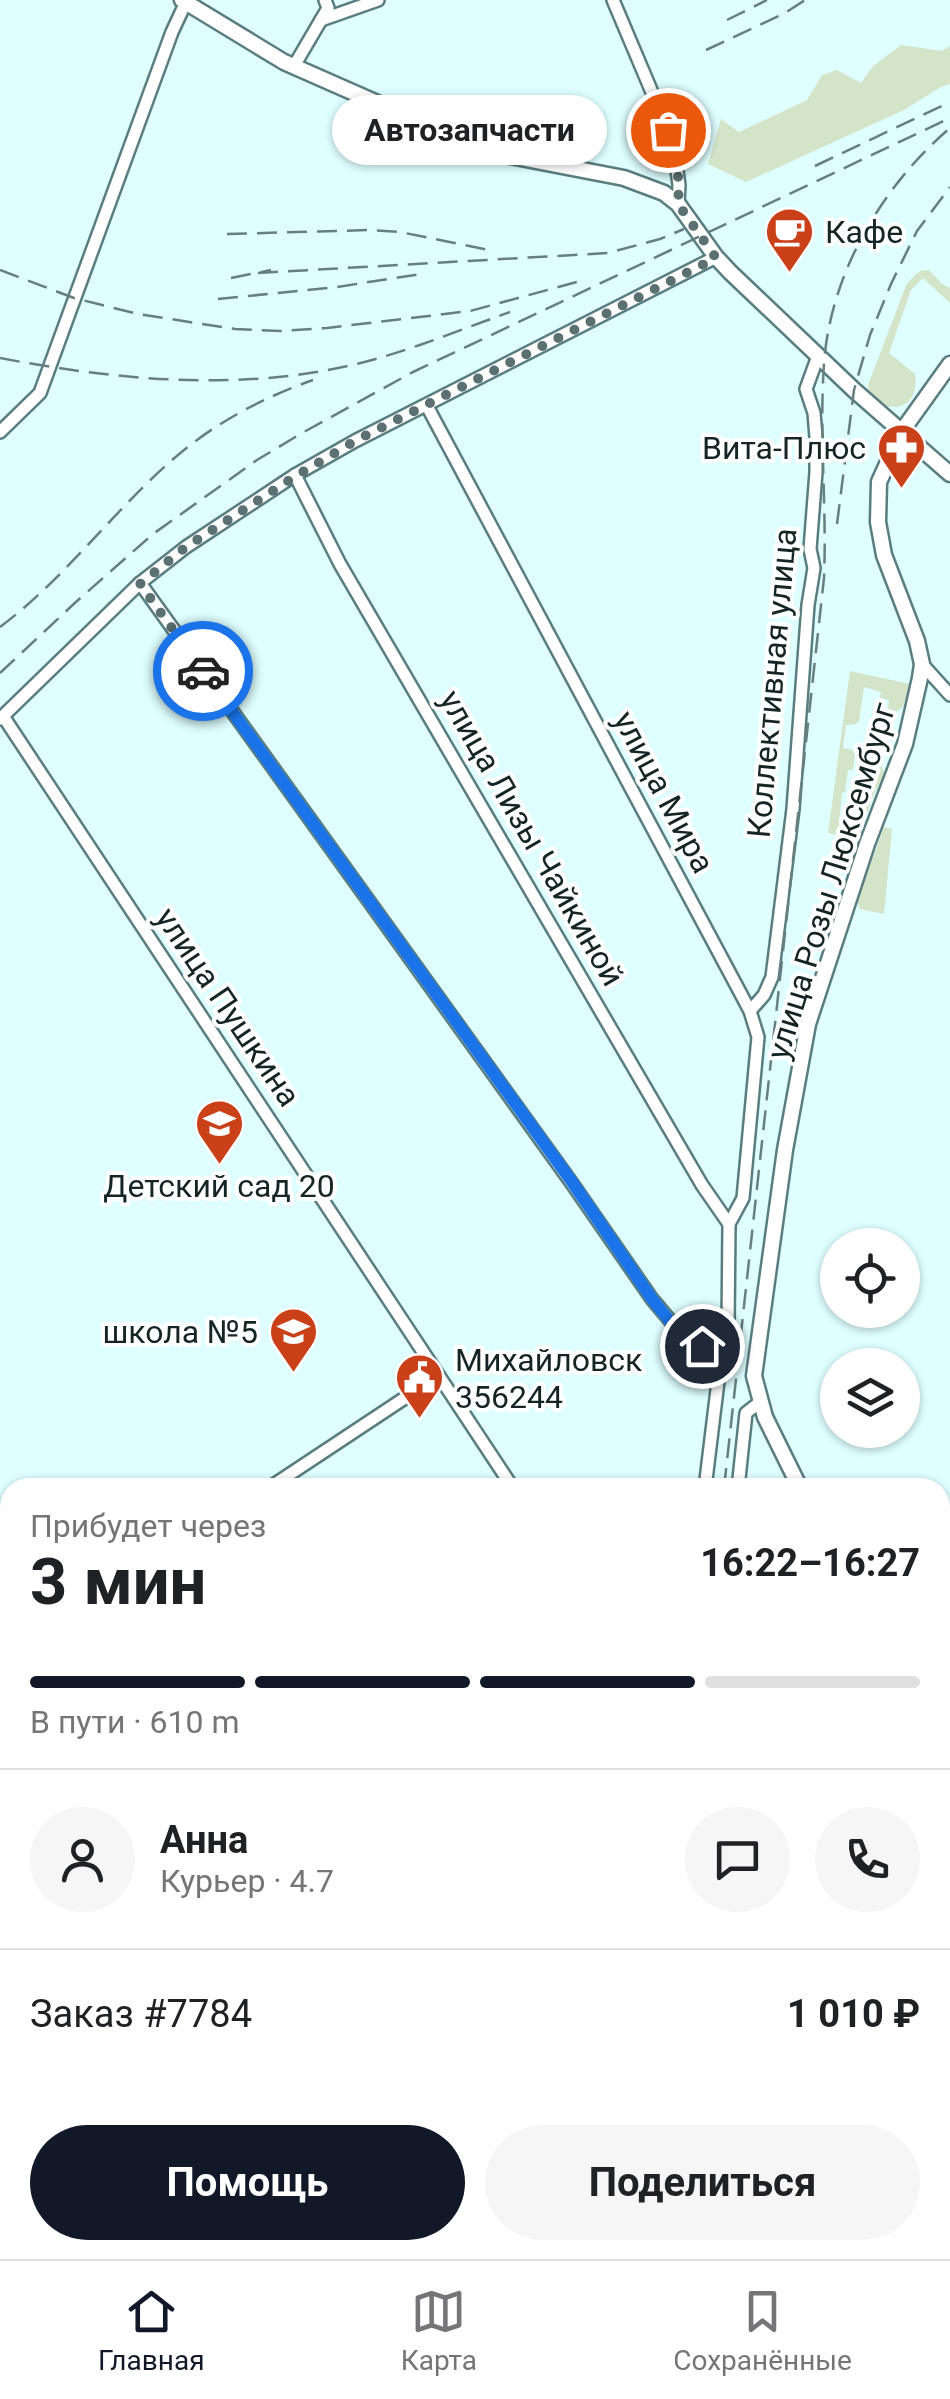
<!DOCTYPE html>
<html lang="ru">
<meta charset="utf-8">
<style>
:root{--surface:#fff;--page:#f6f6f6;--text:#202124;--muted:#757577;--line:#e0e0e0;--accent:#111827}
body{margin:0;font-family:Roboto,sans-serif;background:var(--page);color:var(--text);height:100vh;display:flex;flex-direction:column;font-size:38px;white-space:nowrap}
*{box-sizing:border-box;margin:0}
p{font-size:32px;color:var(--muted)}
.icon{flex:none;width:55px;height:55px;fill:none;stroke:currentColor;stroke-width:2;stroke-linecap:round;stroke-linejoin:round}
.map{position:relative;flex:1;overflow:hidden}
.drawer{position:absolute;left:0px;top:1478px;width:950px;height:782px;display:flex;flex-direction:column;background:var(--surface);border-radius:30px 30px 0 0;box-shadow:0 2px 8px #0004}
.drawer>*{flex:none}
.buttons{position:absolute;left:820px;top:1228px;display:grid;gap:20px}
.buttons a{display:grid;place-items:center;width:100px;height:100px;border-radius:50%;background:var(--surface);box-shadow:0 2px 8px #0004;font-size:50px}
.pin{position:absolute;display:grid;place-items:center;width:85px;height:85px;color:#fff;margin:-42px;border:5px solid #fff;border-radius:50%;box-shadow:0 2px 10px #0007}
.courier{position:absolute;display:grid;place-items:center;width:100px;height:100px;margin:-50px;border:8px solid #1a73e8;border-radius:50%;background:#fff;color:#222;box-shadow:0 2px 12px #0007}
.bubble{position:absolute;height:70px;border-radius:35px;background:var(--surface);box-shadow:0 2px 8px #0004;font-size:32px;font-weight:700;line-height:70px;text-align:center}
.headline em{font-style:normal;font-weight:700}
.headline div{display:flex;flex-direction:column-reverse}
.headline{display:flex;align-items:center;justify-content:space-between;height:170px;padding:0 30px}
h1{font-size:65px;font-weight:700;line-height:75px}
.bar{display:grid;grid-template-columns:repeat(4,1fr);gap:15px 10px;align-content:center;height:120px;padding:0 30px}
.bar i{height:12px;border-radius:8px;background:var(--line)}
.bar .on{background:var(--accent)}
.bar p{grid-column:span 4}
.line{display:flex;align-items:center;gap:25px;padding:0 30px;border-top:2px solid var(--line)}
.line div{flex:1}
.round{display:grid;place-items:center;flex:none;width:105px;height:105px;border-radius:52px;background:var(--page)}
.button{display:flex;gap:20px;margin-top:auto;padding:20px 30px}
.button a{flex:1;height:115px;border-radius:60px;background:var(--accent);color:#fff;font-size:40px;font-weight:700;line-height:115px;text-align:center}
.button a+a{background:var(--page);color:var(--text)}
.tabs{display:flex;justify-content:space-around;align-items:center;height:140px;border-top:2px solid var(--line);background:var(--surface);font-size:28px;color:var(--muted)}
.tabs a{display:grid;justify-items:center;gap:5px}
.tabs .on{color:var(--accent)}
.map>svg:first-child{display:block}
.green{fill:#d3e4c9}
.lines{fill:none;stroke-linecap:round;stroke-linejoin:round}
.minor-casing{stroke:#5a7e80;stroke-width:16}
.major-casing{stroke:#5a7e80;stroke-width:19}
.minor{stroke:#fff;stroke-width:11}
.major{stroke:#fff;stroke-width:14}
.rail{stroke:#687e7f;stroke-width:2.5;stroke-dasharray:20 10;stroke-linecap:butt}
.done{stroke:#5b7071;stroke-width:10;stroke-dasharray:0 18}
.route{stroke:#1a73e8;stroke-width:12}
.labels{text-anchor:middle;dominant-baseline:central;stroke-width:8;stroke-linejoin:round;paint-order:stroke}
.poi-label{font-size:32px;fill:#152425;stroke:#fff;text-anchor:start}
.street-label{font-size:32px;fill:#152425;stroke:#fff}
</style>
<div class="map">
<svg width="950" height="2259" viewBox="0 0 950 2259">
<rect width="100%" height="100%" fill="#defeff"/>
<g class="green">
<polygon points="901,45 942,51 950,46 950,84 941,87 904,110 746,182 708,164 721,119 739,132 807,100 822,75 837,70 861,83 872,67"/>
<path d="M929,270L942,284L950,288V303L923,278L911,290L889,353L915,374C920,407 892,417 869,396L868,385L907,283L920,271Z"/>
<path d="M850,671L910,684L903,707L895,713L888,710L889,700L880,698L881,692L864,687L859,721L856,724L846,725L843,748L852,750L855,755L853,770H848L845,792L842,793L839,821L854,824C859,818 858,808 863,803L868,775L861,771L864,752L876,755L885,774L874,794L858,840L828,833Z"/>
<polygon points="884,827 892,829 884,914 860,909 857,901"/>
</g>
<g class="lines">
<defs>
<g id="minor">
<polyline points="613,0 673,142 679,185 678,204"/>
<polyline points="321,20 378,0"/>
<polyline points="294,66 328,8 325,0"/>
<polyline points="427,406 750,1011 758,1037 743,1198 729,1224 728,1327 721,1357"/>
<polyline points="0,432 40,393 172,32 186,2"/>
<polyline points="295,475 340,564 702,1185 729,1224"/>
<polyline points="140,583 571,1182 652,1299 679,1331 721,1357 705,1488"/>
<polyline points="922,664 950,695"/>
<polyline points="3,716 513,1488"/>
<polyline points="0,719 140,583 186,547 295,475 355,441 716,257"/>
<polyline points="750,1011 764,995 772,977 793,809 808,605 814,568 810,549 816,472 816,437 814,413 806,389 818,356"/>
<polyline points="269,1488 438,1376"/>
<polyline points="738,1488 746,1413 760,1402"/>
<polyline points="0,1662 10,1676"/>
<polyline points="0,1941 10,1956"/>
<polyline points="940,1999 950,1995"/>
<polyline points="940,2151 950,2175"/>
<polyline points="0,2194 10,2185"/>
<polyline points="148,2250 152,2259"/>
<polyline points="359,2250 363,2259"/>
<polyline points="678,2250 680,2259"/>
<polyline points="780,2250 784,2259"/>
<polyline points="300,2259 333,2250"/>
</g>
<g id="major">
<polyline points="182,0 284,62 452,136 510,156 624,178 664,193 678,204 716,257 730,272 854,390 950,474"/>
<polyline points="800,1488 765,1417 754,1376 785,1150 808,1024 867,844 905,744 920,678 922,664 917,641 884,555 878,522 879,482 902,431 950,364"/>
<polyline points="940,1751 950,1770"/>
</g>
</defs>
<use href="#minor" class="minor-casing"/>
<use href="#major" class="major-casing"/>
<use href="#minor" class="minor"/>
<use href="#major" class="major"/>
<g class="rail">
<polyline points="727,20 767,0"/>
<polyline points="706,50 785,13 805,0"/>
<polyline points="815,166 950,102"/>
<polyline points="227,234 370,230 400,232 489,250"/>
<polyline points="0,270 74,298 138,314 235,329 280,331 327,328 470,311 577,282"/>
<polyline points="258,273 608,253 660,239 684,229"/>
<polyline points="231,278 271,270"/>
<polyline points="218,299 337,287 421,274"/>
<path d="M0,358C121,381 252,393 372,360C419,347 465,328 510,312"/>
<polyline points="837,524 854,390 870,335 891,284 917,231 950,187"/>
<path d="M0,627C67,577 115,508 178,455C218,421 265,397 313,380"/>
<polyline points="0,673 77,601 153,534 257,460 302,433 413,372 950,118"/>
<path d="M724,1488L824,578C827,507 819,435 824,364C830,274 882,186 950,128"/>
<polyline points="726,2250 727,2259"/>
</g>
</g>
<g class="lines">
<polyline class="done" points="203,671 140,584 186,547 296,476 355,441 716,258 678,204 679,185 674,142 668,130"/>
<polyline class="route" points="203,671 572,1182 652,1299 678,1331 702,1346"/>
</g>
<defs>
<symbol id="cafe-pin" viewBox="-11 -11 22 30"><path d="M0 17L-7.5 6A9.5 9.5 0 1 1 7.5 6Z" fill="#ca4119" stroke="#fff"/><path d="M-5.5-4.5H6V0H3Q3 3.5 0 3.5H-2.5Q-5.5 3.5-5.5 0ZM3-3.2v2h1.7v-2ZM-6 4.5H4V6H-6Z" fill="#fff"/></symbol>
<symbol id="pharmacy-pin" viewBox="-11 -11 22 30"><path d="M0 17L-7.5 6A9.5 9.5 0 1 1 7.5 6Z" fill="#ca4119" stroke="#fff"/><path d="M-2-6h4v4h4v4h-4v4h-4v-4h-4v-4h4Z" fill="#fff"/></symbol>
<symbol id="school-pin" viewBox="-11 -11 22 30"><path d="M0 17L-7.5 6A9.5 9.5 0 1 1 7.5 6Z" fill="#ca4119" stroke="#fff"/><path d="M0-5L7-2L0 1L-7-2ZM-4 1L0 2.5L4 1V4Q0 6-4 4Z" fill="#fff"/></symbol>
<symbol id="civic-pin" viewBox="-11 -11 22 30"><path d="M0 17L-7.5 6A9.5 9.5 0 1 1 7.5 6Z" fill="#ca4119" stroke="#fff"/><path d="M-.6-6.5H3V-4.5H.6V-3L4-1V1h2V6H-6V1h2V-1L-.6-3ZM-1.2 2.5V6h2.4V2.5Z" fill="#fff"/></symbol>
</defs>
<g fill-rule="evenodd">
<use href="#cafe-pin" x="762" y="204" width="55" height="75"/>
<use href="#pharmacy-pin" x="874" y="420" width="55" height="75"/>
<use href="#school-pin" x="192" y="1096" width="55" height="75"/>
<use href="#school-pin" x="266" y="1304" width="55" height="75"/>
<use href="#civic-pin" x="392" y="1350" width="55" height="75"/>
</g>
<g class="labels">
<g class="poi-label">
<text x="825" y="232">Кафе</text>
<text x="866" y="448" text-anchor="end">Вита-Плюс</text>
<text x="219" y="1186" text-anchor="middle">Детский сад 20</text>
<text x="258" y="1332" text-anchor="end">школа №5</text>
<text x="455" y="1360">Михайловск<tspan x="455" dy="37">356244</tspan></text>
</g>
<g class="street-label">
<text transform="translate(772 683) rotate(-85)">Коллективная улица</text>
<text transform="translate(664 792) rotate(62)">улица Мира</text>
<text transform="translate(532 838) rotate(60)">улица Лизы Чайкиной</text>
<text transform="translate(831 881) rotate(-73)">улица Розы Люксембург</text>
<text transform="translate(228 1007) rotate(56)">улица Пушкина</text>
</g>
</g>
</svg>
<div class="buttons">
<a><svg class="icon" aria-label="locate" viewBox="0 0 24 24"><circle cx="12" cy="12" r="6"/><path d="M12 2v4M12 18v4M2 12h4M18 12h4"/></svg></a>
<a><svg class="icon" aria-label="layers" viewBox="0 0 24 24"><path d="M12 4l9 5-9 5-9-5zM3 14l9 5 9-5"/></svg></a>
</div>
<div class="pin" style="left:668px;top:130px;background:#ea580c"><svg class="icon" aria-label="bag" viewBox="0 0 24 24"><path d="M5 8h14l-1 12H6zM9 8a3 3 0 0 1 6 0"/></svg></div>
<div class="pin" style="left:702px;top:1346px;background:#1f2937"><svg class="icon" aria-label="home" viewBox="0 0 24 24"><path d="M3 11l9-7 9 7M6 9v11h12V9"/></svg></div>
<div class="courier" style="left:203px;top:671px"><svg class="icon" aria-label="car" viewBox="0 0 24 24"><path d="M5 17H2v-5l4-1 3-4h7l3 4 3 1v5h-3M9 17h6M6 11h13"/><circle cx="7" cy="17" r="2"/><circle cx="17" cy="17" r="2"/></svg></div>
<div class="bubble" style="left:332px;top:95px;width:275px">Автозапчасти</div>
<section class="drawer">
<div class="headline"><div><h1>3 мин</h1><p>Прибудет через</p></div><em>16:22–16:27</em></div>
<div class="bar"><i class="on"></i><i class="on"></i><i class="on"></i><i></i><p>В пути · 610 m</p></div>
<div class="line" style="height:180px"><a class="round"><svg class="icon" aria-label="person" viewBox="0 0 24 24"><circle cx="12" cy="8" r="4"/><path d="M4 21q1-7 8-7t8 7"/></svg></a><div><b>Анна</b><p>Курьер · 4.7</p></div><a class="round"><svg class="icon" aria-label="chat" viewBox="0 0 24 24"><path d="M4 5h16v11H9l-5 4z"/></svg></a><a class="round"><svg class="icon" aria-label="phone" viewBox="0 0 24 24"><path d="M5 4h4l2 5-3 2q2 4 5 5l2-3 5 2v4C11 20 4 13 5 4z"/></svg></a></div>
<div class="line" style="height:130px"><div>Заказ #7784</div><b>1 010 ₽</b></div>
<div class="button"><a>Помощь</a><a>Поделиться</a></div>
</section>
</div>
<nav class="tabs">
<a class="on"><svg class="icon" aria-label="home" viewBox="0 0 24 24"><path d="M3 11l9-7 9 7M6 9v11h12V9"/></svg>Главная</a>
<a><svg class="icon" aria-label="map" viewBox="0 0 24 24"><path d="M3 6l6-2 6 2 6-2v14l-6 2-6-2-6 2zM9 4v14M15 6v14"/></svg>Карта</a>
<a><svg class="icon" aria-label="saved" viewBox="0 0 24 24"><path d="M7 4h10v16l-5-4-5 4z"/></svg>Сохранённые</a>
</nav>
